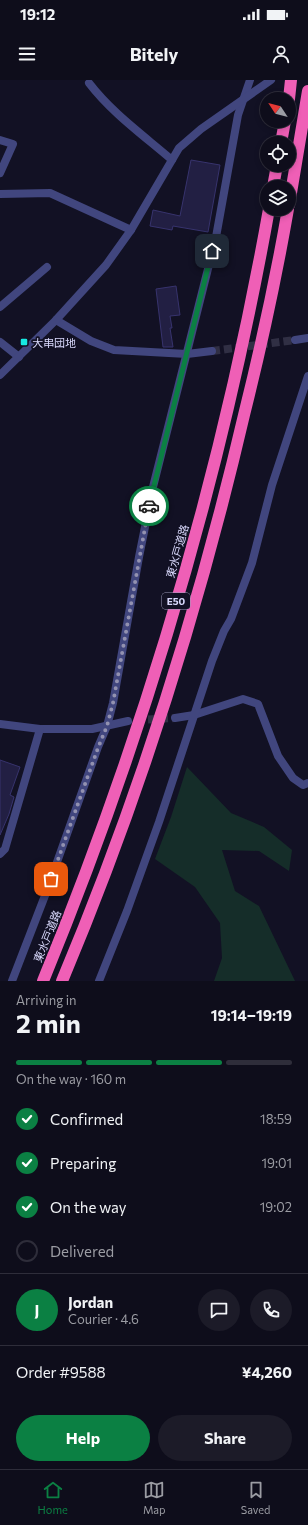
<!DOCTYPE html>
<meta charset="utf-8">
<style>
:root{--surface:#0e0d1b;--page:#1c1b28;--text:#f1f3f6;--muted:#9b9ca3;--line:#2e2d3a;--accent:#0b8043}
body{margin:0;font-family:Commissioner,"Noto Sans JP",sans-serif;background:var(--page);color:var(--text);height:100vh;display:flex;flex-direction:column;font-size:15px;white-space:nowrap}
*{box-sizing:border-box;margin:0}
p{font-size:13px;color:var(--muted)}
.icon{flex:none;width:22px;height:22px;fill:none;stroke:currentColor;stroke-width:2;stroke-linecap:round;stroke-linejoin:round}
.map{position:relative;height:901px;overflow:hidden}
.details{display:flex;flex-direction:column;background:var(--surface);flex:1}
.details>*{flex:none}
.needle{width:26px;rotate:306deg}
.fabs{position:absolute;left:260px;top:12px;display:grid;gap:8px}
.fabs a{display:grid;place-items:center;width:36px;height:36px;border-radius:50%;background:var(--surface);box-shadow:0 2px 6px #0003,0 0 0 1px var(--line);font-size:20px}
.pin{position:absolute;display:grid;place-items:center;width:34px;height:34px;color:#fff;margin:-17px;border-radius:8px;box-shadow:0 2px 6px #0006}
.courier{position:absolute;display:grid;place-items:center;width:40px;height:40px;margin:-20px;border:3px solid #0b8043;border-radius:50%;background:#fff;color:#222;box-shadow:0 1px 5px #0007}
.summary em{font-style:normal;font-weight:700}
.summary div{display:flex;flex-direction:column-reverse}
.summary{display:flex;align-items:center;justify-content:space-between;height:68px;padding:0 16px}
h1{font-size:26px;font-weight:700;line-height:30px}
.bar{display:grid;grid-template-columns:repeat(4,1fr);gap:6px 4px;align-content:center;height:48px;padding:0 16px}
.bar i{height:5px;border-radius:3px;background:var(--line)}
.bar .selected{background:var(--accent)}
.bar p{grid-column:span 4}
.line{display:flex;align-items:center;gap:10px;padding:0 16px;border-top:1px solid var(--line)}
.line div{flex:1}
.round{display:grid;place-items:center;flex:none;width:42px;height:42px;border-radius:21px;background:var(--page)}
ol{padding:0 16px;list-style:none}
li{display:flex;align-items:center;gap:12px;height:44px}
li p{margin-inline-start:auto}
li .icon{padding:4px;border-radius:50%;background:var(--accent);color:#fff;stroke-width:4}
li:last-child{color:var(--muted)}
li i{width:22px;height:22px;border:2px solid var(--line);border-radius:50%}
.cta{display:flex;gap:8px;margin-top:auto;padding:8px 16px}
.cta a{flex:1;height:46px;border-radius:24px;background:var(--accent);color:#fff;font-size:16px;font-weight:700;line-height:46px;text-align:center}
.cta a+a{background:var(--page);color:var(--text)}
.status{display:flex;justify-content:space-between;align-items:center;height:28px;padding:0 20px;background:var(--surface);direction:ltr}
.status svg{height:11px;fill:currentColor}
header{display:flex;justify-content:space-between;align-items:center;height:52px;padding:0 16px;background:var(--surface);font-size:18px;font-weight:700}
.tabs{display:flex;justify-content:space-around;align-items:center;height:56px;border-top:1px solid var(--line);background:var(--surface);font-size:11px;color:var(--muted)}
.tabs a{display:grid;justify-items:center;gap:2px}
.tabs .selected{color:var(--accent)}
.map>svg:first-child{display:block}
.green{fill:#152d29}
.building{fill:#221f43;stroke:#37336d}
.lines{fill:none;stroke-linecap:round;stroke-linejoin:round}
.minor-tunnel{stroke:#302f44;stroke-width:8;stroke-dasharray:8 4;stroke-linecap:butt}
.minor{stroke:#41467e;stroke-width:8}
.tertiary{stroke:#41467e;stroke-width:8}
.motorway{stroke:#ef5fb6;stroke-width:12}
.done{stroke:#9392b0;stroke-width:4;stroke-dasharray:0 7.2}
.route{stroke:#0b8043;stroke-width:5}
.poi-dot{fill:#17e8e2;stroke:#121124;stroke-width:1.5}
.labels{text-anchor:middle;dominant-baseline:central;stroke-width:3.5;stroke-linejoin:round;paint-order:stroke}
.shield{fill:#121124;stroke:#9d9cba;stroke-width:1}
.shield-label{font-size:10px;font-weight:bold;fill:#d8d8fb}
.poi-label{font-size:11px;fill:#d8d8fb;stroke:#121124;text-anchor:start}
.street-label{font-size:11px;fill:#d8d8fb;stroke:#121124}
</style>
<div class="status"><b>19:12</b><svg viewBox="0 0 49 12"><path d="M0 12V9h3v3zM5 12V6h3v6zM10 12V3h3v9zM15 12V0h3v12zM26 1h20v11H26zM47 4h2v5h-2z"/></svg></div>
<header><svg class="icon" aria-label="menu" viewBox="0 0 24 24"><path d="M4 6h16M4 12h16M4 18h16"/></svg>Bitely<svg class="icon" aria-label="person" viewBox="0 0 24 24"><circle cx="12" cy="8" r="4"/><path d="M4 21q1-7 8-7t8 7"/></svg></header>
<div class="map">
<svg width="308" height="901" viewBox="0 0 308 901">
<rect width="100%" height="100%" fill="#121124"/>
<polygon class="green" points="187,687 231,733 264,747 292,770 289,791 259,771 222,770 235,811 259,826 295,901 214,901 222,878 220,843 195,807 155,779 171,737"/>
<g class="building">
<polygon points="191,80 220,85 208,152 173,146 172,150 150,146 153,130 180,136"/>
<polygon points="176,206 180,235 170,236 172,248 170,248 173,267 163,267 156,209"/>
<polygon points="0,680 20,687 10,715 14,717 9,734 0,755"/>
</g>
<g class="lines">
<g class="minor-tunnel">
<polyline points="212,271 295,260"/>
<polyline points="136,640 175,638"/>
</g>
<g class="minor">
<path d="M89,3C112,33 143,55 172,80"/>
<polyline points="0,60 13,64 0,93"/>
<polyline points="0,114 50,113 131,150"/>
<polyline points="0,227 47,187"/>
<polyline points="56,240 91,261 114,270 187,274 212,271"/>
<polyline points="295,260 308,258"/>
<polyline points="0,262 19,277"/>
<polyline points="175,638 194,635 243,619 258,624 278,676 293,698 303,705 308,703"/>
<polyline points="0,774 5,769 40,649 92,649 128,641"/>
<polyline points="12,901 46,813 98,667 107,646 113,623 139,477 153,407 216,157 238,35 250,0"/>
<polyline points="99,901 127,831 159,742 212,581 224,551 231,539 252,483 272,405 308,296"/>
</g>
<g class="tertiary">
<polyline points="0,295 56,240 106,185 131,150 179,68 201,49 271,0"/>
<polyline points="0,644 40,649"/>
</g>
<g class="motorway">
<polyline points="289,19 291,0"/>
<polyline points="281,63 285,41"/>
<polyline points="273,107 277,85"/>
<polyline points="289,125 308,11"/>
<path d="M43,901C145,653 222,393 269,129"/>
<path d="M62,901C139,718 199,528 244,335C261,267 276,198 288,129"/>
</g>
</g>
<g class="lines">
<polyline class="done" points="51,799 98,668 107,646 113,623 149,426"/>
<polyline class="route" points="149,426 212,171"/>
</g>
<rect class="poi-dot" x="20" y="258" width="8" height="8" rx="2"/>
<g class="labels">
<rect class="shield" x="162" y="513" width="28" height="16" rx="3"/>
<g class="shield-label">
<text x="176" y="521">E50</text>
</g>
<g class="poi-label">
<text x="32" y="262">大串団地</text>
</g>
<g class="street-label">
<text transform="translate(177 471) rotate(-74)">東水戸道路</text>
<text transform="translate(47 856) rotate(-68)">東水戸道路</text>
</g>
</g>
</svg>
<div class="fabs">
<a><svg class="needle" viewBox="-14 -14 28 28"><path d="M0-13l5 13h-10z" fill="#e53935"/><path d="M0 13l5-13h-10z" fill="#9b9ca3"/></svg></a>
<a><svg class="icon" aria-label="locate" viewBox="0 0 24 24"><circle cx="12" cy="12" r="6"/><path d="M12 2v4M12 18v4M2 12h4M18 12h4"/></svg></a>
<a><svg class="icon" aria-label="layers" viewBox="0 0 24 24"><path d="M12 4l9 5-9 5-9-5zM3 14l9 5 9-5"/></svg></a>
</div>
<div class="pin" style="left:51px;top:799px;background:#ea580c"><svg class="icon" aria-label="bag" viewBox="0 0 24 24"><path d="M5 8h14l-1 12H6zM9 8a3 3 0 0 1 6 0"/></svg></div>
<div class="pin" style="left:212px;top:171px;background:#1f2937"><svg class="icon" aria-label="home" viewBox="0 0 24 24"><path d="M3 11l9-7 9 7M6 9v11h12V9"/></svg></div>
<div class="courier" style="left:149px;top:426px"><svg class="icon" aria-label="car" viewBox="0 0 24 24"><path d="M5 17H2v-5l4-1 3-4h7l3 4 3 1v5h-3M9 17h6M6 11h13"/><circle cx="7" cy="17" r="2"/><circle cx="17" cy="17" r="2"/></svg></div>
</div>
<section class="details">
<div class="summary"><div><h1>2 min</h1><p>Arriving in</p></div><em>19:14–19:19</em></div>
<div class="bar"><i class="selected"></i><i class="selected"></i><i class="selected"></i><i></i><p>On the way · 160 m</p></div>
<ol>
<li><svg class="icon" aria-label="check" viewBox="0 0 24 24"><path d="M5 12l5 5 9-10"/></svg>Confirmed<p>18:59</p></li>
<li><svg class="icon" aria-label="check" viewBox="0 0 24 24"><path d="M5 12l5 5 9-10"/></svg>Preparing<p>19:01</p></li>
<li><svg class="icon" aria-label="check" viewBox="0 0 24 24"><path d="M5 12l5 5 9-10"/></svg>On the way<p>19:02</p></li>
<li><i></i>Delivered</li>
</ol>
<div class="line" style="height:72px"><b class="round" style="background:var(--accent);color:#fff">J</b><div><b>Jordan</b><p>Courier · 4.6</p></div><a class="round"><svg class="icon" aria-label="chat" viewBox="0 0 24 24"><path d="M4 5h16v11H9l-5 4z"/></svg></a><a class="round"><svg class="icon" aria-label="phone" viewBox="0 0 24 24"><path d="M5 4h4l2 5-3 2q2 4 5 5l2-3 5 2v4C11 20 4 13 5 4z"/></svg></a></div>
<div class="line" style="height:52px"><div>Order #9588</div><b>¥4,260</b></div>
<div class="cta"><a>Help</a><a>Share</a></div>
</section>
<nav class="tabs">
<a class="selected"><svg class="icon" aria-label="home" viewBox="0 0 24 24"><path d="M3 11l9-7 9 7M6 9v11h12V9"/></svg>Home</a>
<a><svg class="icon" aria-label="map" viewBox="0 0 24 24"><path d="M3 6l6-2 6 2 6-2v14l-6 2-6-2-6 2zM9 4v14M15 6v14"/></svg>Map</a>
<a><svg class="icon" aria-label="saved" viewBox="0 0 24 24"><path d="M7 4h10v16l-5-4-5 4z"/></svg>Saved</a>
</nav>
